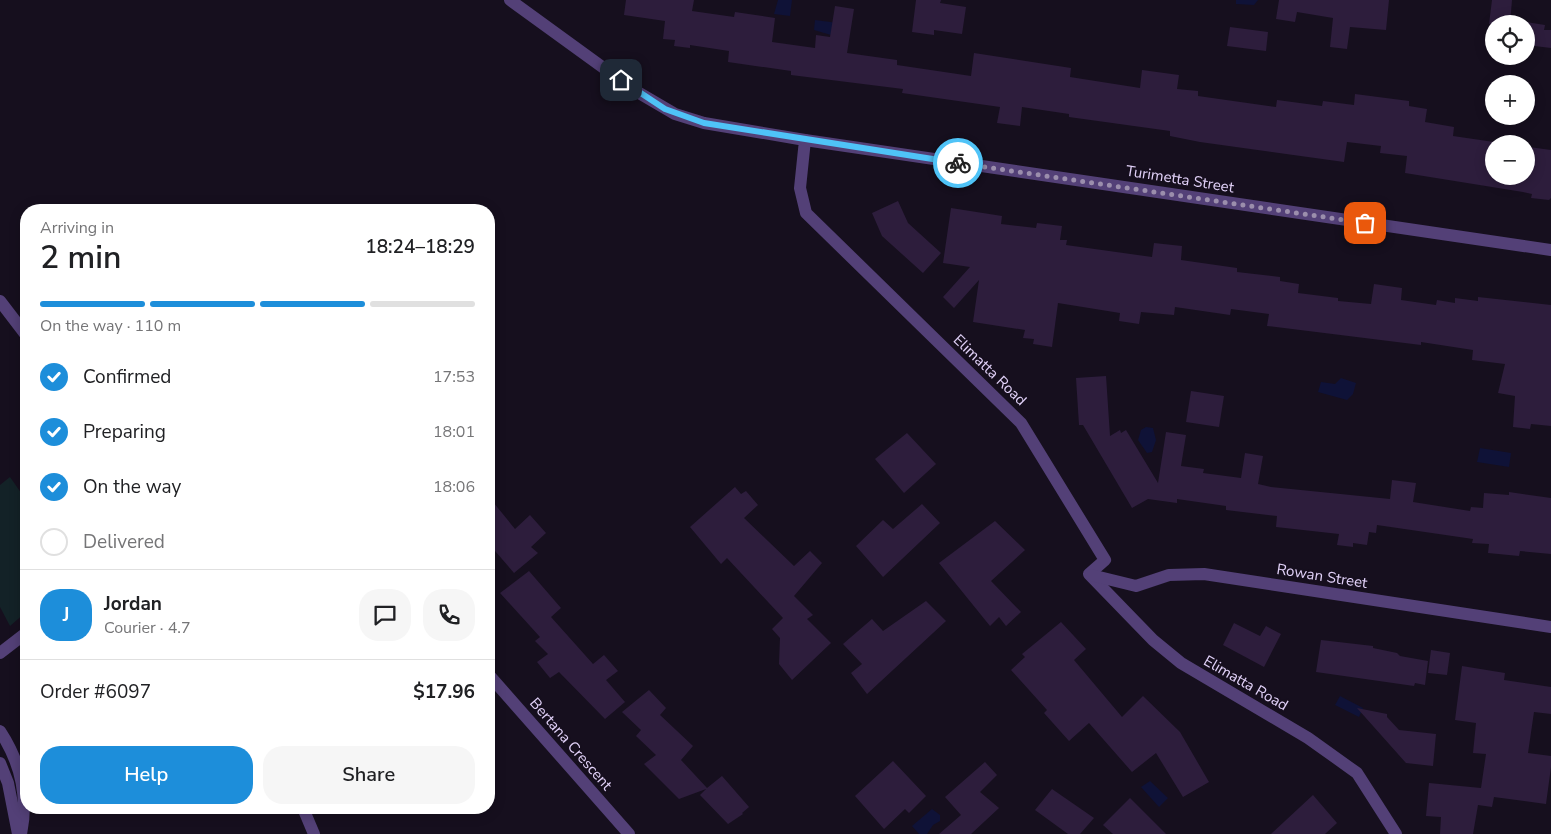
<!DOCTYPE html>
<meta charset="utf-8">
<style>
:root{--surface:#fff;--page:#f6f6f6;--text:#202124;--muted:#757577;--line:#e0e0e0;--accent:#1d8eda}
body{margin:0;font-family:"Nunito Sans",sans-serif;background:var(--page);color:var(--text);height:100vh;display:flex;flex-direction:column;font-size:19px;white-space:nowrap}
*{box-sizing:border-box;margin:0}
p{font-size:16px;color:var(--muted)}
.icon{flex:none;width:28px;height:28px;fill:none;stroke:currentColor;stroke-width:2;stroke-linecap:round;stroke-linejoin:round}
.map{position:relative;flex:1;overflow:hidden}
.sheet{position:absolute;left:20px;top:204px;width:475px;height:610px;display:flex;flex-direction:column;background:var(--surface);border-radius:20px;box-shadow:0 2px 12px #0003}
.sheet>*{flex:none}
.tools{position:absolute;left:1485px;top:15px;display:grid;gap:10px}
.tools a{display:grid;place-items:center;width:50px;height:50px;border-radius:50%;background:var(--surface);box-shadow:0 2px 12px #0003;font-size:25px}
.pin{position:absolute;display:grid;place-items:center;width:42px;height:42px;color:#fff;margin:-21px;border-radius:10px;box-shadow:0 2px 8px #0006}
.courier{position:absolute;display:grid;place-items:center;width:50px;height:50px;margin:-25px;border:4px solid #4fc3f7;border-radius:50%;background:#fff;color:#222;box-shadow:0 1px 6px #0007}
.summary em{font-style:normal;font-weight:600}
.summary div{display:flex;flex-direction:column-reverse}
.summary{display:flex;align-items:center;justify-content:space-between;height:85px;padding:0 20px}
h1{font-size:32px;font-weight:600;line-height:38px}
.bar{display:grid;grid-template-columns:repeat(4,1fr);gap:8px 5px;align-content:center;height:60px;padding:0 20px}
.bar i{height:6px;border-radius:4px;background:var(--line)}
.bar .active{background:var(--accent)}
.bar p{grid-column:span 4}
.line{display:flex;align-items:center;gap:12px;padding:0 20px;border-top:1px solid var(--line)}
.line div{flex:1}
.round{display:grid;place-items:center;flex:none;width:52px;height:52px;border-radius:20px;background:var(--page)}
ol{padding:0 20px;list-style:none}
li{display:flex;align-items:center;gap:15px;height:55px}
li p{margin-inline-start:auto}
li .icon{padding:5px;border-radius:50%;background:var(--accent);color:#fff;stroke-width:4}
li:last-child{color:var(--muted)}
li i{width:28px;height:28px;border:2px solid var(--line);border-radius:50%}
.action{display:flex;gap:10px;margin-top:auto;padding:10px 20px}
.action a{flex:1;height:58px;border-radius:20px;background:var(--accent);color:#fff;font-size:20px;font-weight:600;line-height:58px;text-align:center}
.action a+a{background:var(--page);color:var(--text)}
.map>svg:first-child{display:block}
.green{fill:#132227}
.water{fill:#0f1237}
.building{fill:#2d1d3c}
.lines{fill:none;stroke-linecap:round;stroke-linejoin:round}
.minor{stroke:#534077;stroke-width:12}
.done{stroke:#9b8eac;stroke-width:5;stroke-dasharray:0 9}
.route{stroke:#4fc3f7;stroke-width:6}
.labels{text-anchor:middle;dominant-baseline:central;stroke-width:4;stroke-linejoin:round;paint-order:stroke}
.street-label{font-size:15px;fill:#e2d2f9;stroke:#160f1e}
</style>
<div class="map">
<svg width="1551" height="834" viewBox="0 0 1551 834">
<rect width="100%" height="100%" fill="#160f1e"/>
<polygon class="green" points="10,477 26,500 26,612 10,626 0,607 0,485"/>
<g class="water">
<polygon points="778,0 792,0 790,16 774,14"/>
<polygon points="1236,0 1258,0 1254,5 1236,4"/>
<polygon points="815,20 846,24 831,35 814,30"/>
<polygon points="1341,378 1356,383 1353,394 1347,400 1318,392 1321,382 1335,384"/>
<polygon points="1146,427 1153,428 1156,440 1152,452 1147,453 1138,440 1141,430"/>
<polygon points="1480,448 1511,453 1509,467 1477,462"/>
<polygon points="1340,696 1363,708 1359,717 1335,705"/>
<polygon points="1150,781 1168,798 1159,807 1141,787"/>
<polygon points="932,809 940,815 940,821 933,825 927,834 919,834 912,826"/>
</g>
<g class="building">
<polygon points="626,0 694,0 692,11 734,17 735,12 775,18 772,42 815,48 816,35 830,37 835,6 854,9 847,53 897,60 897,65 971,76 974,53 1071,68 1070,77 1140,88 1142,70 1179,75 1177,89 1198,91 1198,96 1276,107 1277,100 1322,106 1323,101 1354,105 1355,94 1409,101 1409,106 1427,109 1425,122 1454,127 1453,136 1494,142 1494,176 1526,176 1529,147 1551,150 1551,198 1549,200 1531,198 1532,194 1523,192 1405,173 1407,156 1380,153 1381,146 1347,142 1344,162 1200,142 1170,136 1170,131 1069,117 1069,114 1022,107 1020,126 997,123 1000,107 902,93 903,89 791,75 791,71 728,62 729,51 690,45 690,48 674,46 675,40 663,39 665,21 624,15"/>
<polygon points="916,0 941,0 940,3 966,7 962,34 934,30 934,35 912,32"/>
<polygon points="1279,0 1389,0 1386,30 1350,27 1347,49 1330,47 1333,18 1297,12 1295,22 1276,19"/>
<polygon points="1492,0 1512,0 1510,24 1489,24"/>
<polygon points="1526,22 1545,25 1544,30 1551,30 1551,48 1526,45"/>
<polygon points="1230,27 1268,32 1266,51 1227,46"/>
<polygon points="898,201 908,223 941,253 923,273 882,236 872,213"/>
<polygon points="951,208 1002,216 1001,224 1036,228 1037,223 1062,226 1060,240 1067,240 1066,245 1152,257 1154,243 1182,246 1181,260 1237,268 1237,272 1280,277 1280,281 1299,284 1298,293 1338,298 1338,301 1371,304 1374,284 1402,288 1401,300 1436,305 1437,300 1455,303 1455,298 1478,301 1478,297 1551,305 1551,426 1531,424 1530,429 1513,427 1515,396 1498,393 1505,364 1472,360 1473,350 1421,342 1421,345 1267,326 1269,314 1231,309 1230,315 1175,307 1174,315 1141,312 1139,324 1119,321 1120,313 1058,303 1052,347 1033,344 1034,339 1023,338 1025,330 973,322 979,280 954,308 943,297 970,267 943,263"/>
<polygon points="1106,376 1110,436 1120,430 1121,433 1126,430 1158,483 1166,432 1186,435 1181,466 1204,469 1203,473 1241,478 1245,453 1263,456 1258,484 1271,487 1390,499 1392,480 1416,483 1413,502 1470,511 1471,507 1483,508 1484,493 1509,495 1509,492 1551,498 1551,554 1520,551 1519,556 1488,553 1489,544 1472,543 1473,539 1377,525 1376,533 1369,532 1367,545 1353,543 1353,547 1337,545 1339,534 1276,527 1277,516 1226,510 1226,506 1177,499 1177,503 1148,499 1132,508 1083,425 1079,425 1076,378"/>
<polygon points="1191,391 1224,396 1219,427 1186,422"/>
<polygon points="907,433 936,464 904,493 875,459"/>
<polygon points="735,487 741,494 746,491 758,505 744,518 794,566 810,551 822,563 794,596 813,615 807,619 831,643 792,680 779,664 780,638 772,629 783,618 727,558 721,564 690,527"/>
<polygon points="489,497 515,529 530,515 546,533 531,547 538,553 514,573 489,544"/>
<polygon points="922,504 940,523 883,577 856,546 883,520 893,529"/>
<polygon points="995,521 1025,550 991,581 1021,612 1006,626 999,617 990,626 939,563"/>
<polygon points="529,571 561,608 551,617 593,664 604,655 618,671 606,680 625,702 605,719 559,672 550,678 537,662 548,654 535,641 540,637 500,593"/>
<polygon points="926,601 946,621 867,694 851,673 862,664 843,644 872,619 883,631"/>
<polygon points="1061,622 1086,649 1074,660 1122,717 1143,696 1180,732 1209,782 1183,797 1156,753 1132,772 1089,723 1069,741 1044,713 1047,710 1011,670 1025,657 1022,654"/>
<polygon points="1234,623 1260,636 1266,626 1281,634 1264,667 1223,645"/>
<polygon points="1321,640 1373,646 1373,648 1397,653 1400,656 1428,661 1425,685 1415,683 1414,686 1316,672"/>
<polygon points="1431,650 1450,653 1447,675 1428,673"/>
<polygon points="1462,666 1505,673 1504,680 1551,687 1551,714 1534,712 1528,753 1551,756 1551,767 1546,804 1494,797 1492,807 1478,805 1473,834 1440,834 1441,817 1426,816 1429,783 1481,788 1486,754 1473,753 1476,723 1455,720"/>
<polygon points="649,690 666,708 660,715 693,746 681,760 707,788 722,776 749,807 742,813 743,814 728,824 700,795 706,789 679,799 644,764 656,755 636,736 641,730 622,712"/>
<polygon points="1357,708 1387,714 1387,717 1399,730 1436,734 1433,766 1406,763"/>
<polygon points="893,761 926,796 909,813 905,809 884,829 855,796"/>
<polygon points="985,762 997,775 980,792 999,808 971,834 939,834 961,815 945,797"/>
<polygon points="1052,789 1094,818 1080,834 1068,834 1035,810"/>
<polygon points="1313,795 1337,823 1325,834 1271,834"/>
<polygon points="1130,798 1166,834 1113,834 1103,825"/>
</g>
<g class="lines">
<g class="minor">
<polyline points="510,0 634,90 675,114 704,123 805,140 800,188 806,213 1021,423 1105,560 1089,574 1153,640 1181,663 1308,738 1357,773 1396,834"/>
<polyline points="805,140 1551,250"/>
<polyline points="0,301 26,335"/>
<polyline points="1091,575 1136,586 1169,575 1204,574 1551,627"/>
<polyline points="0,653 26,633"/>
<polyline points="489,675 629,834"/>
<path d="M0,731C21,763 29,796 21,834"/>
<polyline points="0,763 8,783 18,834"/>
<polyline points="303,808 314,834"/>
</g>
</g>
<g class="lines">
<polyline class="done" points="958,163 1365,223"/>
<polyline class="route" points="621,80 665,109 704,123 958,163"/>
</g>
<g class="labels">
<g class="street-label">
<text transform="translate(1180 179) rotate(9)">Turimetta Street</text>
<text transform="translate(990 370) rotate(44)">Elimatta Road</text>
<text transform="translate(1322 576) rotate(9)">Rowan Street</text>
<text transform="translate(1246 683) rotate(30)">Elimatta Road</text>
<text transform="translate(571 744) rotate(49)">Bertana Crescent</text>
</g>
</g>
</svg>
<div class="tools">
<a><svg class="icon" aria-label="locate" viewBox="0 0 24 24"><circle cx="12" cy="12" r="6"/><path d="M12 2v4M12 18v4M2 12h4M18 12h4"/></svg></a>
<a>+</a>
<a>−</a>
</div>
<div class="pin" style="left:1365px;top:223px;background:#ea580c"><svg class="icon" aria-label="bag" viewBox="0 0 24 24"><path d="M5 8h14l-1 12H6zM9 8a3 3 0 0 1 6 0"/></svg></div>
<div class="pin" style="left:621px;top:80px;background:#1f2937"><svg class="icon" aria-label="home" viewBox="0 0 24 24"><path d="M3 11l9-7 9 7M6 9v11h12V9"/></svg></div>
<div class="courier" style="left:958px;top:163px"><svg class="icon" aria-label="bike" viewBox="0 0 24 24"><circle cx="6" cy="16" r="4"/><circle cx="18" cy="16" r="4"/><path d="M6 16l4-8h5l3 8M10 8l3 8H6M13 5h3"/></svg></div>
<section class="sheet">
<div class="summary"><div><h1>2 min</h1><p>Arriving in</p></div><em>18:24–18:29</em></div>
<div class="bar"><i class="active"></i><i class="active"></i><i class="active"></i><i></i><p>On the way · 110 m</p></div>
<ol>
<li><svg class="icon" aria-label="check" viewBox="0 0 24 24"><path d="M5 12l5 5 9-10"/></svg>Confirmed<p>17:53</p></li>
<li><svg class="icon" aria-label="check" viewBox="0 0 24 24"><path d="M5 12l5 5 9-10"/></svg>Preparing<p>18:01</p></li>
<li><svg class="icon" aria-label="check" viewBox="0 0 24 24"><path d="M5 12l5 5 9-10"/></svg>On the way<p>18:06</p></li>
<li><i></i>Delivered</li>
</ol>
<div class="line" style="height:90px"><b class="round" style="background:var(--accent);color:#fff">J</b><div><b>Jordan</b><p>Courier · 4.7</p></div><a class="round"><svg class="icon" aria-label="chat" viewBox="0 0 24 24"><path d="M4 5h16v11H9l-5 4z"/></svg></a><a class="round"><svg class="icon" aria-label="phone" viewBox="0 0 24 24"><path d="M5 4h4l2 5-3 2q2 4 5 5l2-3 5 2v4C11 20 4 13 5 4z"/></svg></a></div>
<div class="line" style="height:65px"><div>Order #6097</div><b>$17.96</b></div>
<div class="action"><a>Help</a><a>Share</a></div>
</section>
</div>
